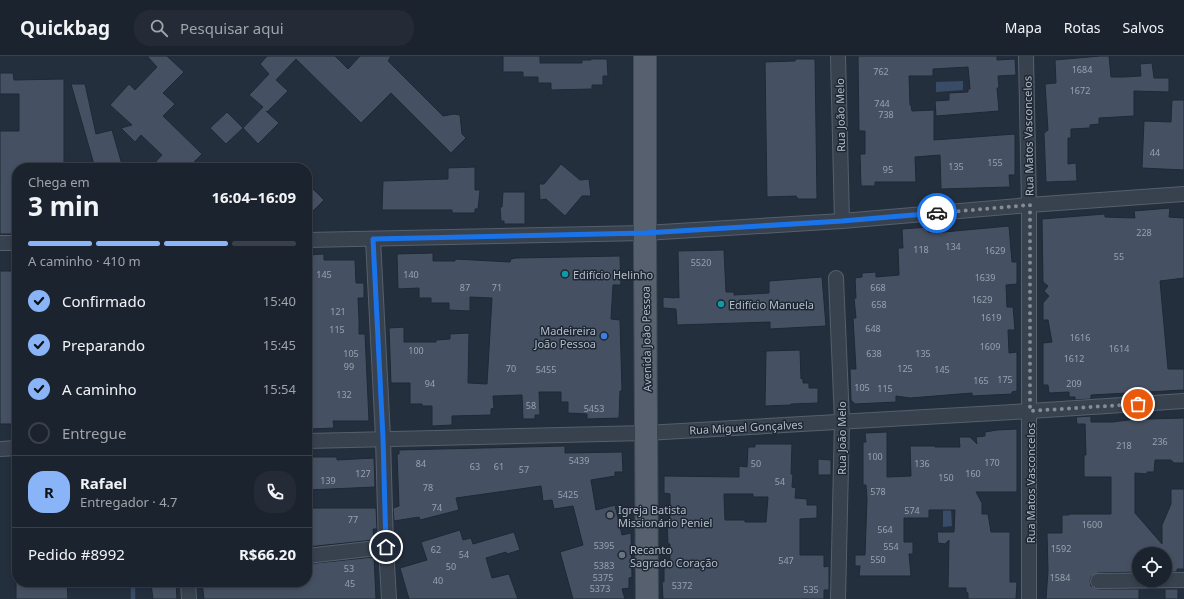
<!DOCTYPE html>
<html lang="pt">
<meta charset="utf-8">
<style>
:root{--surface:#1b232e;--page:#242b36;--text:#f1f3f6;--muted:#a0a4aa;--line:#39404a;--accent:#8ab4f8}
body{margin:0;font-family:"Noto Sans",sans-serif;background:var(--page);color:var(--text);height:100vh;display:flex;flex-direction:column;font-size:15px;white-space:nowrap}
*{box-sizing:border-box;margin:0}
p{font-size:13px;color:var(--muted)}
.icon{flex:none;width:22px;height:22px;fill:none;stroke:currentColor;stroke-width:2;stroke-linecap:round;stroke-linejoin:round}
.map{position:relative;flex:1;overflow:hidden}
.panel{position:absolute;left:12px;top:107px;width:300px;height:424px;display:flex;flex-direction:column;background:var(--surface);border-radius:16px;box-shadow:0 2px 6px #0003,0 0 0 1px var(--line)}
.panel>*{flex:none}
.buttons{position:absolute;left:1132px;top:491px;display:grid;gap:8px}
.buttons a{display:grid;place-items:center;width:40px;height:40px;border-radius:50%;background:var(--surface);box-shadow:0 2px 6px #0003,0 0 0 1px var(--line);font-size:20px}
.pin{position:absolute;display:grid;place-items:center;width:34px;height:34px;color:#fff;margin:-17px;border:2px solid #fff;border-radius:50%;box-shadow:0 1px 4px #0007}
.courier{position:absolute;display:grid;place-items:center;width:40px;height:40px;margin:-20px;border:3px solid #1a73e8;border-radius:50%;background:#fff;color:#222;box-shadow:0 1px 5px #0007}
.overview em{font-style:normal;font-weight:700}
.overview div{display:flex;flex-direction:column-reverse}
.overview{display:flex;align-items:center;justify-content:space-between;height:68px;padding:0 16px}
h1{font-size:26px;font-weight:700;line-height:30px}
.bar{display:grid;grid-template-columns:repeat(4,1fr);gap:6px 4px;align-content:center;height:48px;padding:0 16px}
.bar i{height:5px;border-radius:3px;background:var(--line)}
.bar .active{background:var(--accent)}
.bar p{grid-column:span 4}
.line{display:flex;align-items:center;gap:10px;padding:0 16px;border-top:1px solid var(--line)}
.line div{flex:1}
.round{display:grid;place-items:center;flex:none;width:42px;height:42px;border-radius:16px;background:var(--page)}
ol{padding:0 16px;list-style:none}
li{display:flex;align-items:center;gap:12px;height:44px}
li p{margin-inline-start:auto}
li .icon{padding:4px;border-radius:50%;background:var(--accent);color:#111;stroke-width:4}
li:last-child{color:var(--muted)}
li i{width:22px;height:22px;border:2px solid var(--line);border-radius:50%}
header{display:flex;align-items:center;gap:24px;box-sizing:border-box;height:56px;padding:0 20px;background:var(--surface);border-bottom:1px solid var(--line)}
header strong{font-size:19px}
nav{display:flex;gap:22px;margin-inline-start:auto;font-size:14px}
.search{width:280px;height:36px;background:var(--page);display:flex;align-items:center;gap:10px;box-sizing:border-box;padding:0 14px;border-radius:16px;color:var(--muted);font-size:15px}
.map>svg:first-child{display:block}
.water{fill:#394c67}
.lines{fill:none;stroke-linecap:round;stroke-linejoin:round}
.stream{stroke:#394c67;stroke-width:4.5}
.building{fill:#455162;stroke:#1f2835;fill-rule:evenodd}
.minor-casing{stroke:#565f6c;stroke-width:16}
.primary-casing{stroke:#414a57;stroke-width:24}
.minor{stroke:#38414e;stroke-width:14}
.primary{stroke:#56606e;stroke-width:22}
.done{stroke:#828b98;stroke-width:4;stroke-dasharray:0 7.2}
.route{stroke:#1a73e8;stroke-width:5}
.culture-dot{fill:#0f9aa8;stroke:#1d2633;stroke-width:1.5}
.shop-dot{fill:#3f7fe0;stroke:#1d2633;stroke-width:1.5}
.worship-dot{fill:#6b7280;stroke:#1d2633;stroke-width:1.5}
.labels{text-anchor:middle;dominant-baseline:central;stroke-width:3;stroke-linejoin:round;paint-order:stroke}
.number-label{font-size:9px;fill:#98a1af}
.street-label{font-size:11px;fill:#b4bcc9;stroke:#1d2633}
.poi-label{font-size:11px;fill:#b4bcc9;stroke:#1d2633;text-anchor:start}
</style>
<header>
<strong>Quickbag</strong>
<div class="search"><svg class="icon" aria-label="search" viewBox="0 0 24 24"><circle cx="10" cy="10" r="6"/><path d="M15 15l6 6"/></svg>Pesquisar aqui</div>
<nav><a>Mapa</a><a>Rotas</a><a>Salvos</a></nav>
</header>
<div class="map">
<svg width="1184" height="543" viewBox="0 0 1184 543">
<rect width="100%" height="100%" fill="#242f3e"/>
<g class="water">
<polygon points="963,25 963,34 936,36 936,26"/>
<polygon points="943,453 951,453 952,470 943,471"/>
</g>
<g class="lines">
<polyline class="stream" points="133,526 133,543"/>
</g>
<g class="building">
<polygon points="147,0 167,0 184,16 163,37 175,48 163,60 202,98 188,112 150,112 162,99 141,79 135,86 121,72 132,69 110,49 129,28 135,34 157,11"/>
<polygon points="267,0 335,0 348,13 360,0 391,0 388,5 443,60 454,58 460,59 462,78 466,82 451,97 391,37 361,67 296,3 276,24 288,35 267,56 266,55 279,67 258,88 243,72 263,51 249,39 269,18 260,8"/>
<polygon points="503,0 540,0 540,7 582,7 582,4 591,4 591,3 607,3 608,20 603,20 603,29 592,29 592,33 551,34 551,27 538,27 538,21 523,21 523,16 503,16"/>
<polygon points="858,0 997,0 997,4 1015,3 1016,19 998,20 999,32 997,32 999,55 936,60 935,45 949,44 949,37 968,36 968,33 970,33 968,11 933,13 933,20 909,20 910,49 911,49 912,55 934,54 934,84 1015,78 1015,119 1009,119 1010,131 941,133 940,99 915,101 916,126 875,126 875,130 861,130 860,98 865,98 865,75 859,75"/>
<polygon points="1100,0 1109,0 1111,21 1124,21 1141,20 1140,8 1152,7 1154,22 1169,22 1169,36 1134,35 1134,60 1099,62 1099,68 1090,69 1090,72 1071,73 1071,82 1068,82 1068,108 1076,107 1077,125 1046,126 1044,77 1048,74 1045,28 1056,27 1055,4"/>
<polygon points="796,3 815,3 817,143 798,143 796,140 767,141 765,6 795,5"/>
<polygon points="0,17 13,17 14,24 64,23 64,112 17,112 17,178 0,178 0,75 19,75 19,38 0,38"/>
<polygon points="71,28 85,28 96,78 112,74 123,112 95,112"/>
<polygon points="1172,44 1184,44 1184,114 1142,112 1144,65 1171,66"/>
<polygon points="227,56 243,72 226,88 210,72"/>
<polygon points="561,108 580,124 589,123 591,140 582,140 565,160 546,143 540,144 539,128 544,128"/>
<polygon points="475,111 475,134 480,134 478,153 475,153 475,157 452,157 452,154 382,154 383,125 448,123 448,112"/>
<polygon points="307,127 324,144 307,161"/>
<polygon points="503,136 525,136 525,168 504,168 504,165 501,165 500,151 502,151"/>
<polygon points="1170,152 1169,161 1184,162 1184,222 1160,225 1168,313 1184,313 1184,334 1091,339 1091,343 1075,344 1075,341 1069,341 1069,336 1049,337 1048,329 1043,329 1043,287 1052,286 1048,264 1043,264 1043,247 1049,240 1044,235 1048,230 1043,226 1042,163 1105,158 1105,161 1135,162 1134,155"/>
<polygon points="1009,170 1012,206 1017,206 1017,228 1006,229 1007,251 1013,251 1015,274 1008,274 1009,297 1017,296 1017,335 1012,336 1012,338 972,340 972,337 910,342 896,340 896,346 855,348 851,344 850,313 856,313 853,262 856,262 854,242 856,242 855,222 862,221 862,217 876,216 876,221 899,219 898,192 903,192 902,173 928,171 928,176 944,176"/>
<polygon points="724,194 726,236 734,236 734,239 769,237 769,225 822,221 826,270 770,273 770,266 677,269 676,253 663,252 663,241 675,242 675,241 679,242 678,195"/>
<polygon points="433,197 433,205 455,205 455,203 510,206 511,203 516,202 620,200 621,229 613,229 611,263 620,264 622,335 620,335 619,362 587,363 587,358 568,357 568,346 561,346 561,336 539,336 540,359 535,359 535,363 523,363 522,339 495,340 493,340 494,352 491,353 491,359 452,360 452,369 432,370 432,350 422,350 422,348 410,348 410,327 391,327 389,272 404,271 404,286 436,286 436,284 450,283 450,278 469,277 468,327 487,328 492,242 470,241 470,255 449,254 449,247 431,247 431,242 419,242 419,232 398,233 397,198"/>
<polygon points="324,198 324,204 355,204 356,227 364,227 364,242 358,242 359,264 359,278 365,278 369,365 333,365 334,372 309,373 309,365 307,366 307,199"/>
<rect x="0" y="215" width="17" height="153"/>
<polygon points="800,294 801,323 803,322 803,327 809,327 809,332 818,332 818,347 791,348 791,349 765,350 766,295"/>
<polygon points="1139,356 1147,356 1147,363 1184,362 1184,407 1174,407 1171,404 1155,404 1154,416 1147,416 1147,418 1135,417 1135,457 1162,488 1162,469 1171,448 1171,433 1184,433 1184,513 1177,513 1177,516 1165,516 1165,498 1139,498 1139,516 1098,517 1091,521 1090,525 1091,530 1098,533 1139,533 1139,543 1046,543 1048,515 1047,477 1062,477 1062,459 1069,459 1069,458 1111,458 1111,421 1084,421 1084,399 1086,399 1085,368 1077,368 1076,361 1091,360 1091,366 1113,366 1135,363 1135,358"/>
<polygon points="1017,373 1017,436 976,436 982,447 982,458 988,458 991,476 1010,476 1010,526 1017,526 1016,543 968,543 968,537 966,536 966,532 948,532 949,484 945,488 938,487 937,476 954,476 955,454 929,454 929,462 904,462 904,486 913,486 913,498 909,498 911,520 859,520 860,510 855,510 855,499 865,499 867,443 866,429 863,429 863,386 866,386 865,377 887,376 887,421 911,420 910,390 935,390 935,391 960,391 959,381 970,381 977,388 976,381 985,380 985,376 997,374"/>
<path d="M755,388H792L791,418H793L792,431L796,432L795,442L807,443V449H817V462L800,463V499H824V511L829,510V534H824V543H663L662,525L664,526V512L670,511V488H668L667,464H670V438L664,437V420L739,421V410L747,411L748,391H755ZM724,438H753V441H768L766,466H745V464H725Z"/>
<polygon points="565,390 565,397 622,396 623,416 615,416 615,420 591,424 596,454 615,449 622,479 631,477 632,521 629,522 629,532 622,533 625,543 573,543 560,496 583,489 573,450 554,453 552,444 543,445 541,430 456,442 459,454 420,464 419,461 394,465 393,452 399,450 397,398 399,398 399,394"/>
<polygon points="307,401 337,401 337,404 374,402 375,431 307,434"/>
<polygon points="818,403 831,404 831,419 818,419"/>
<polygon points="307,452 376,452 377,473 373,473 374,484 307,491"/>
<polygon points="460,474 463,484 471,482 473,488 514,476 520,494 507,498 506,496 486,502 492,522 509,518 518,543 409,543 400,512 427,504 421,486"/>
<polygon points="374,501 376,543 204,543 202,526 307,526 307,508"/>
<polygon points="16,526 67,526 68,543 16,543"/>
<polygon points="158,526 176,526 177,543 153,543 151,528 158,527"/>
<rect x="1165" y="533" width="13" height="10"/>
</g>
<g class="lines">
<defs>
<g id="minor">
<polyline points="838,0 842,165"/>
<polyline points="1026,0 1029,149 1029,543"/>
<polyline points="373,183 383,382 386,491 389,543"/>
<polyline points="307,184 645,177 842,165 1029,149 1184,138"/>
<polyline points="0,187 17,187"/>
<polyline points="836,222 842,365 838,543"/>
<polyline points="307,385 646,377 1030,355 1184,345"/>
<polyline points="0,393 17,392"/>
<polyline points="307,500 386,491"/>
<polyline points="1098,525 1184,524"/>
<polyline points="188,526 189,543"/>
</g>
<polyline id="primary" points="645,0 645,194 647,543"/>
</defs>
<use href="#minor" class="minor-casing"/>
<use href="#primary" class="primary-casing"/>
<use href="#minor" class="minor"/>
<use href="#primary" class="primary"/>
</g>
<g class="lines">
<polyline class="done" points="937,157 1030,149 1030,355 1138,348"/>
<polyline class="route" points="386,491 383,382 373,183 645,177 842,165 937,157"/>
</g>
<g class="culture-dot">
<circle cx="565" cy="218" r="4"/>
<circle cx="721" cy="248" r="4"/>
</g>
<circle class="shop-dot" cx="604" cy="280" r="4"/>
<g class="worship-dot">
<circle cx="610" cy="459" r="4"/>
<circle cx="622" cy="499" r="4"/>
</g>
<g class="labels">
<g class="number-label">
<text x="1082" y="13">1684</text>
<text x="881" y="15">762</text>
<text x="1080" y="34">1672</text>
<text x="882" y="47">744</text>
<text x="886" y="58">738</text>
<text x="1155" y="96">44</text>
<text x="995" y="106">155</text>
<text x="956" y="110">135</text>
<text x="888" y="113">95</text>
<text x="1144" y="176">228</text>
<text x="953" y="190">134</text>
<text x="921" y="193">118</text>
<text x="995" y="194">1629</text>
<text x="1119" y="200">55</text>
<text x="701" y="206">5520</text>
<text x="324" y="218">145</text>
<text x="411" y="218">140</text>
<text x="985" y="221">1639</text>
<text x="465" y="231">87</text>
<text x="497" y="231">71</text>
<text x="878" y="231">668</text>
<text x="982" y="243">1629</text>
<text x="879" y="248">658</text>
<text x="338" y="255">121</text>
<text x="991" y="261">1619</text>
<text x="873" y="272">648</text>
<text x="337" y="273">115</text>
<text x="1080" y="281">1616</text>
<text x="990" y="290">1609</text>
<text x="1119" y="292">1614</text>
<text x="416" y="294">100</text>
<text x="351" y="297">105</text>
<text x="874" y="297">638</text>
<text x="923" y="297">135</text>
<text x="1074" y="302">1612</text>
<text x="349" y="310">99</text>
<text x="511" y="312">70</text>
<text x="905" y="312">125</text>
<text x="546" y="313">5455</text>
<text x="942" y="313">145</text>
<text x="1005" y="323">175</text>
<text x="981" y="324">165</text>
<text x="430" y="327">94</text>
<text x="1074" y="327">209</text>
<text x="862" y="331">105</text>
<text x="885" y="332">115</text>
<text x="344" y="338">132</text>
<text x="531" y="349">58</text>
<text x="594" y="352">5453</text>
<text x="1160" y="385">236</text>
<text x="1124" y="389">218</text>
<text x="875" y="400">100</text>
<text x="579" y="404">5439</text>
<text x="992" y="406">170</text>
<text x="421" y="407">84</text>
<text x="756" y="407">50</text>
<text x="922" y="407">136</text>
<text x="475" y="410">63</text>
<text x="499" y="410">61</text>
<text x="524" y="413">57</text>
<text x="363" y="417">127</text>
<text x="973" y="417">160</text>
<text x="946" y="421">150</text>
<text x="328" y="424">139</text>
<text x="780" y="425">54</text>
<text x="428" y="431">78</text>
<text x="878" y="435">578</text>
<text x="568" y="438">5425</text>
<text x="437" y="451">74</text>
<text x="912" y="454">574</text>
<text x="353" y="463">77</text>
<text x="1092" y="468">1600</text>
<text x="885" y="473">564</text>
<text x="604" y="489">5395</text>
<text x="891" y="490">554</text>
<text x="1061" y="492">1592</text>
<text x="436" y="493">62</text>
<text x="464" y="498">54</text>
<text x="878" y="503">550</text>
<text x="786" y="504">547</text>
<text x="604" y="509">5383</text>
<text x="451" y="510">50</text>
<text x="349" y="512">53</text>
<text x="603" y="521">5375</text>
<text x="1060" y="521">1584</text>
<text x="438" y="524">40</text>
<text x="350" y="527">45</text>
<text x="682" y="529">5372</text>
<text x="600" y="532">5373</text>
<text x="811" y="533">535</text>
</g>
<g class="street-label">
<text transform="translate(840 59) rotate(-91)">Rua João Melo</text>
<text transform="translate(1028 80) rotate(-91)">Rua Matos Vasconcelos</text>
<text transform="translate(646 283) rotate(-91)">Avenida João Pessoa</text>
<text transform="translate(746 371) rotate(-3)">Rua Miguel Gonçalves</text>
<text transform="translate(841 382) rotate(-90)">Rua João Melo</text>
<text transform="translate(1030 427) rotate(-90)">Rua Matos Vasconcelos</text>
</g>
<g class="poi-label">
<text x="573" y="218">Edifício Helinho</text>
<text x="729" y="248">Edifício Manuela</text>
<text x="596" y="274" text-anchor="end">Madeireira<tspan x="596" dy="13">João Pessoa</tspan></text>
<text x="618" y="453">Igreja Batista<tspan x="618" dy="13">Missionário Peniel</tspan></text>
<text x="630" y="493">Recanto<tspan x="630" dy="13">Sagrado Coração</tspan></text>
</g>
</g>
</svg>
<div class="buttons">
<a><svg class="icon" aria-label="locate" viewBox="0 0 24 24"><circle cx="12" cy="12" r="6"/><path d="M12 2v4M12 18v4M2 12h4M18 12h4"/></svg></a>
</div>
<div class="pin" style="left:1138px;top:348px;background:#ea580c"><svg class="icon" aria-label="bag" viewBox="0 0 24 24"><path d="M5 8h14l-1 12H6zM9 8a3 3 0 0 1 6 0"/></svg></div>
<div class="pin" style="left:386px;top:491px;background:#1f2937"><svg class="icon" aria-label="home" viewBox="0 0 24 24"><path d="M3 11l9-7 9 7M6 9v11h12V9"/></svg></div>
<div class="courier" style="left:937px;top:157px"><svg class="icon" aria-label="car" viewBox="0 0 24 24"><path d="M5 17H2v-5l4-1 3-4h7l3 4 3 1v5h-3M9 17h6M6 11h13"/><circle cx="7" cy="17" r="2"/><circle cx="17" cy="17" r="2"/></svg></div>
<section class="panel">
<div class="overview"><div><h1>3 min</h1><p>Chega em</p></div><em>16:04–16:09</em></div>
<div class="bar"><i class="active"></i><i class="active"></i><i class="active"></i><i></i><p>A caminho · 410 m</p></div>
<ol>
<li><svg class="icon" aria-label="check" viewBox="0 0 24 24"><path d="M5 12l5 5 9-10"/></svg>Confirmado<p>15:40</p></li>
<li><svg class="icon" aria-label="check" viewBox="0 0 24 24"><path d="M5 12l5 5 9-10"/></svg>Preparando<p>15:45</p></li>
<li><svg class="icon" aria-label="check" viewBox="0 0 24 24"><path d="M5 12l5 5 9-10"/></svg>A caminho<p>15:54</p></li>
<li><i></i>Entregue</li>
</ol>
<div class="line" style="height:72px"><b class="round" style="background:var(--accent);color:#111">R</b><div><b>Rafael</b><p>Entregador · 4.7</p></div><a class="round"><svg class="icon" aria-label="phone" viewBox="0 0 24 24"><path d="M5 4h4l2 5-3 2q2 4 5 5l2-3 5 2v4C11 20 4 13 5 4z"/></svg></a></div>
<div class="line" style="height:52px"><div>Pedido #8992</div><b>R$66.20</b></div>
</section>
</div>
